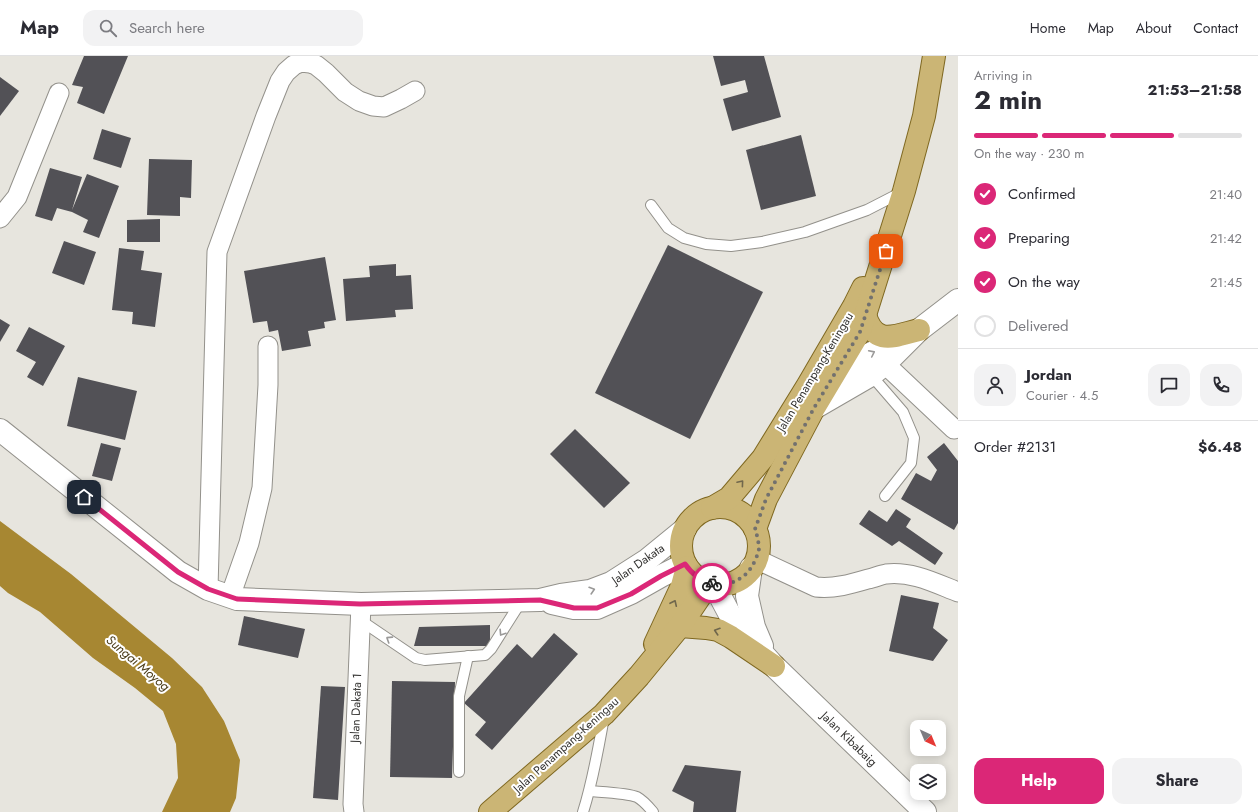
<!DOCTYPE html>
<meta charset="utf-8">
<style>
:root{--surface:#fff;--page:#f2f2f3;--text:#2b2b33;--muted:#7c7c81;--line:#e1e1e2;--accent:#db2777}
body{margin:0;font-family:Jost,sans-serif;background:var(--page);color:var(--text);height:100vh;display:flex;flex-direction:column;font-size:15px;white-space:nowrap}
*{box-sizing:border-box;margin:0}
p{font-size:13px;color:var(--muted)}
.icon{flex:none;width:22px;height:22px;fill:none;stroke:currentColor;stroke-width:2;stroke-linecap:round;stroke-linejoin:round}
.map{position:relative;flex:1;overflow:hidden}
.drawer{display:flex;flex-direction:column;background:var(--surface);width:300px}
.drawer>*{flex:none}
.needle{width:26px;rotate:136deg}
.buttons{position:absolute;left:910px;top:664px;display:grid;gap:8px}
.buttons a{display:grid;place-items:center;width:36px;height:36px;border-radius:8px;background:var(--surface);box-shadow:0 2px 10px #0003;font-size:20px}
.pin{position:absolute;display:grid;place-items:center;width:34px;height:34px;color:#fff;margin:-17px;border-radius:8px;box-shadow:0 2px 6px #0006}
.courier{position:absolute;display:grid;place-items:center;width:40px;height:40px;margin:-20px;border:3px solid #db2777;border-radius:50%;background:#fff;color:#222;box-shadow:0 1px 5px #0007}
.overview em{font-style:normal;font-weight:700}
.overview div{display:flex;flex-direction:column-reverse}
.overview{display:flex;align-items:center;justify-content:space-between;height:68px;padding:0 16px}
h1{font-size:26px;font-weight:700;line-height:30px}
.bar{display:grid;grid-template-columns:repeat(4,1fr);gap:6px 4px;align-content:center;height:48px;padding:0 16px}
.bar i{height:5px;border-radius:3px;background:var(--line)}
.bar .current{background:var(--accent)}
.bar p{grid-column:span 4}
.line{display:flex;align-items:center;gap:10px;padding:0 16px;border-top:1px solid var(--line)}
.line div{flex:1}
.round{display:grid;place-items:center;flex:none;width:42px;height:42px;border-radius:12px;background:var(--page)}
ol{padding:0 16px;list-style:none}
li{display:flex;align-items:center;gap:12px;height:44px}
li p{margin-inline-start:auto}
li .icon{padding:4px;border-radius:50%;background:var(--accent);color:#fff;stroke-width:4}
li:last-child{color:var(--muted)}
li i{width:22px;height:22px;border:2px solid var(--line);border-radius:50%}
.primary-button{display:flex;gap:8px;margin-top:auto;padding:8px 16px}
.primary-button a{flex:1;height:46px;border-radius:12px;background:var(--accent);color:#fff;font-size:16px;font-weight:700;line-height:46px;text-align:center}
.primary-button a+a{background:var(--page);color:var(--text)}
header{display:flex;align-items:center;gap:24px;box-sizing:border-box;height:56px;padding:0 20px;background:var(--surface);border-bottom:1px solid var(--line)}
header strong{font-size:19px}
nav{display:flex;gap:22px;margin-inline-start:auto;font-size:14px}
.search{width:280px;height:36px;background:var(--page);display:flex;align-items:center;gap:10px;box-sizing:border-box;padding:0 14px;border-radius:12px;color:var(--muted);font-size:15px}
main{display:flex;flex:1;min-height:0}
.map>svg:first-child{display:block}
.water{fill:#a78732}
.building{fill:#525156}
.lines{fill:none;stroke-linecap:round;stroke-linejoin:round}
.lane-casing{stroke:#93918b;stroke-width:12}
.street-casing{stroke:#93918b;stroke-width:21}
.secondary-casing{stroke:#93918b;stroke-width:24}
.primary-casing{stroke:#7f6821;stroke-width:24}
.lane{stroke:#fff;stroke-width:10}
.street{stroke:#fff;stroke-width:19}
.secondary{stroke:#fff;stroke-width:22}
.primary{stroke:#cbb575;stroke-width:22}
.oneway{stroke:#9a9998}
.oneway2{stroke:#70674c}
.done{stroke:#73716e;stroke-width:4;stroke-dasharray:0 7.2}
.route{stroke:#db2777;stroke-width:5}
.labels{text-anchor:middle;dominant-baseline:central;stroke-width:4;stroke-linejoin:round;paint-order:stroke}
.street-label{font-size:12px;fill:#343331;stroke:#fff}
.water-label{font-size:13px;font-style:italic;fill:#4c3e1b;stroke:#fff}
</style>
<header>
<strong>Map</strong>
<div class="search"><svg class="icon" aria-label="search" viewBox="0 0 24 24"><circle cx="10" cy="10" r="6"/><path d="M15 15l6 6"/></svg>Search here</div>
<nav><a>Home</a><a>Map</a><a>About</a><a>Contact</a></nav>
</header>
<main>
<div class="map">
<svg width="958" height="756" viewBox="0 0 958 756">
<rect width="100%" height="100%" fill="#e7e5de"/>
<polygon class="water" points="0,465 71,518 172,602 202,631 224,665 240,704 236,742 230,756 162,756 178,722 176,688 163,655 135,632 93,602 40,556 8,537 0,530"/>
<g class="building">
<polygon points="84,0 128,0 104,58 77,47 83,31 72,29"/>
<polygon points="713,0 764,0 781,61 732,75 723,43 748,36 745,24 721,30"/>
<polygon points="0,21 19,35 0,60"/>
<polygon points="102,73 131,82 121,112 93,103"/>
<polygon points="801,79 816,140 761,154 746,94"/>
<polygon points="149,103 192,104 191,142 180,141 180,160 147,159"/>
<polygon points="50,112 82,121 72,154 87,118 119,130 99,182 83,176 88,164 72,156 57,152 52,165 35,160"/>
<polygon points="160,163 160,186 127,186 127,164"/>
<polygon points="64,185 96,196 84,229 52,217"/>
<polygon points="668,189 763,236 690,383 595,337"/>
<polygon points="119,192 144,195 141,214 162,217 155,271 132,268 133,256 112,254"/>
<polygon points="325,201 336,264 324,266 325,272 308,275 311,290 282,295 278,274 269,276 267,265 253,267 244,215"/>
<polygon points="396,208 396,220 411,219 413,253 395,254 396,261 346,265 343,223 370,221 369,210"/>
<polygon points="0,263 10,269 0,286"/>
<polygon points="29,271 65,290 43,330 27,321 36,306 16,295"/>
<polygon points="78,321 137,335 125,384 67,370"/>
<polygon points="575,373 630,427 604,452 550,398"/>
<polygon points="101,387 121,392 112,425 92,420"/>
<polygon points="944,387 958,405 958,467 954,474 901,443 916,417 931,425 937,414 927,401"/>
<polygon points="896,453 911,463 906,471 943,497 935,509 899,485 892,490 859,468 869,454 887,466"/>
<polygon points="901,539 939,547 933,572 948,584 933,605 889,595"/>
<polygon points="244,560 305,573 298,602 238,589"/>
<polygon points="490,569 490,590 414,590 419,571"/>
<polygon points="554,577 578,598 492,694 475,679 486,666 464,647 517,588 532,602"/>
<polygon points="392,625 455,626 452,722 390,721"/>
<polygon points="321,630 345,631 338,744 313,742"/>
<polygon points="685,709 741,715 736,756 693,756 694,746 672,735"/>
</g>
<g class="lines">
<defs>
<g id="lane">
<polyline points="651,149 668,172 684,182 706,188 731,190 762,186 805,176 867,154 902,136"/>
<polyline points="871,319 903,356 914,382 911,407 885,440"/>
<polyline points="360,564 416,602 425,604 485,599 491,593 522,544"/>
<polyline points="459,716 459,640 468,600"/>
<path d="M590,735C601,736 628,737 637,741C644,745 648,750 653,756"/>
<path d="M583,756C593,725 598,694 604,661"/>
</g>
<g id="street">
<polyline points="0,162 17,141 59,37"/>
<polyline points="885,308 954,373"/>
<path d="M756,503L816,531C834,533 851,528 868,523C874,522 880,519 886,518C912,515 935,527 958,536"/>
<polyline points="208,533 217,196 266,60 280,25 286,16 294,9 301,6 310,7 316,9 326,17 345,36 359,45 373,50 384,51 401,43 415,35"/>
<polyline points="230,541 249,487 262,432 268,329 268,290"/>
<polyline points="354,756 353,748 361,548"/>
</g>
<g id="secondary">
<polyline points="837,314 902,282"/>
<polyline points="814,352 871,319 885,308 919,274 958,244"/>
<polyline points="0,374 178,516 208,533 237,543 361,548 540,544 561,539 590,535 611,527 647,504 685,473"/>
<polyline points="751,512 747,540 754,571 762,590"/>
<polyline points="717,528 720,540 729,557 744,577 774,610 925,756"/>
<polyline points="552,547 574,552 597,552 631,537 661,520 685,508"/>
</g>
<g id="primary">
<path d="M865,259C875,291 894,280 919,274"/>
<circle cx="720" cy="490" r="39"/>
<polyline points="712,452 729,442 763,402 808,329 854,250 863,232"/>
<polyline points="755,473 766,443 814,352 860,275 904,135 924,60 934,0"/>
<polyline points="680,570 706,572 718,574 731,581 774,610"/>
<polyline points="655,588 682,530 687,511"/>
<polyline points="490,756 604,658 639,620 680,570 709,527"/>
</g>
</defs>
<use href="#lane" class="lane-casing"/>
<use href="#street" class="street-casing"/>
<use href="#secondary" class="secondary-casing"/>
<use href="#primary" class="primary-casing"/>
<use href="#lane" class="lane"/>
<use href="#street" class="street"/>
<use href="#secondary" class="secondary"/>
<use href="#primary" class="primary"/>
</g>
<defs><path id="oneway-chevron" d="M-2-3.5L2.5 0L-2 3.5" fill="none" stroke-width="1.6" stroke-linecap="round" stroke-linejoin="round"/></defs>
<g class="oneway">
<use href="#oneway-chevron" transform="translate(872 297) rotate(-26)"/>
<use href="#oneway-chevron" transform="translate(592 534) rotate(-17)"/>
<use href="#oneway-chevron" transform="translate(502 577) rotate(123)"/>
<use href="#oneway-chevron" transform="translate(389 583) rotate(-147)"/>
</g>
<g class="oneway2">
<use href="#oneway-chevron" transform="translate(741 427) rotate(-50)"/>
<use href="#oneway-chevron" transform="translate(674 547) rotate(-65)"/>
<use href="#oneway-chevron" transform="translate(717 575) rotate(-162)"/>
</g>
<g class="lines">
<polyline class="done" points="712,527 727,528 736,525 745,519 751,512 756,503 759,493 758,483 755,473 766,443 814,352 860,276 886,195"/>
<path class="route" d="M84,441L178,516L208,533L237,543L360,548L540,544L574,552H597L631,538L661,520L685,508C692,518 700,525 712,527"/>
</g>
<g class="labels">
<g class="street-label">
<text transform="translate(815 316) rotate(-59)">Jalan Penampang-Keningau</text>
<text transform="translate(638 508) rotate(-35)">Jalan Dakata</text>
<text transform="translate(356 652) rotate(-88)">Jalan Dakata 1</text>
<text transform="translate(849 683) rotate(44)">Jalan Kibabaig</text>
<text transform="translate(566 689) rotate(-42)">Jalan Penampang-Keningau</text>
</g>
<g class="water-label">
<text transform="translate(138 607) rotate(40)">Sungai Moyog</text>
</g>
</g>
</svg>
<div class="buttons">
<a><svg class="needle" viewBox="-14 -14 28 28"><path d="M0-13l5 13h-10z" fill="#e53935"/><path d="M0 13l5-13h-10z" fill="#7c7c81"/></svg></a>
<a><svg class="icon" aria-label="layers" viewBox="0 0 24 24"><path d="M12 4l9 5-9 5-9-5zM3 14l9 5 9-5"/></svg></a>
</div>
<div class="pin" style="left:886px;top:195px;background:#ea580c"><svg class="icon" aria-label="bag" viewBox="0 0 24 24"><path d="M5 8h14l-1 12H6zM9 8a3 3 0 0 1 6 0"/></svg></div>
<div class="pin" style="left:84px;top:441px;background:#1f2937"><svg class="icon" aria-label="home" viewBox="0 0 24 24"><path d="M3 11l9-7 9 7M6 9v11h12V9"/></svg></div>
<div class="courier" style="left:712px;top:527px"><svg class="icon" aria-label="bike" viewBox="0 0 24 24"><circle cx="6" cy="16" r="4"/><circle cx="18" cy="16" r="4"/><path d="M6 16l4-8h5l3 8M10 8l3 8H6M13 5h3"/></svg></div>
</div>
<section class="drawer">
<div class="overview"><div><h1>2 min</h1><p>Arriving in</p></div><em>21:53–21:58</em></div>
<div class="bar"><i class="current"></i><i class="current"></i><i class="current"></i><i></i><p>On the way · 230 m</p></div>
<ol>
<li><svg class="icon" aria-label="check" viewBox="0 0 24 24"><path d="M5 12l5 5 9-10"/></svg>Confirmed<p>21:40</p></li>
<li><svg class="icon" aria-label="check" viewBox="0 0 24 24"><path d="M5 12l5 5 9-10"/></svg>Preparing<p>21:42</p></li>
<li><svg class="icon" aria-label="check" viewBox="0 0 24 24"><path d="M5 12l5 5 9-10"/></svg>On the way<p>21:45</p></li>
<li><i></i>Delivered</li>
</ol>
<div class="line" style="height:72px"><a class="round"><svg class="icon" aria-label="person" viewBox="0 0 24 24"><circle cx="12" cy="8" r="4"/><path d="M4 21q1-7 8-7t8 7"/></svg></a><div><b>Jordan</b><p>Courier · 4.5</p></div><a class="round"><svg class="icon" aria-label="chat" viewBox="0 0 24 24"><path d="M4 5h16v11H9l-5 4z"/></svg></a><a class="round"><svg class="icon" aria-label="phone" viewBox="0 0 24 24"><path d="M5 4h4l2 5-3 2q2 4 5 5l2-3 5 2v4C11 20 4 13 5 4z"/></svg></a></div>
<div class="line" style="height:52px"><div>Order #2131</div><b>$6.48</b></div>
<div class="primary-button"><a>Help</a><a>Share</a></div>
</section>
</main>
